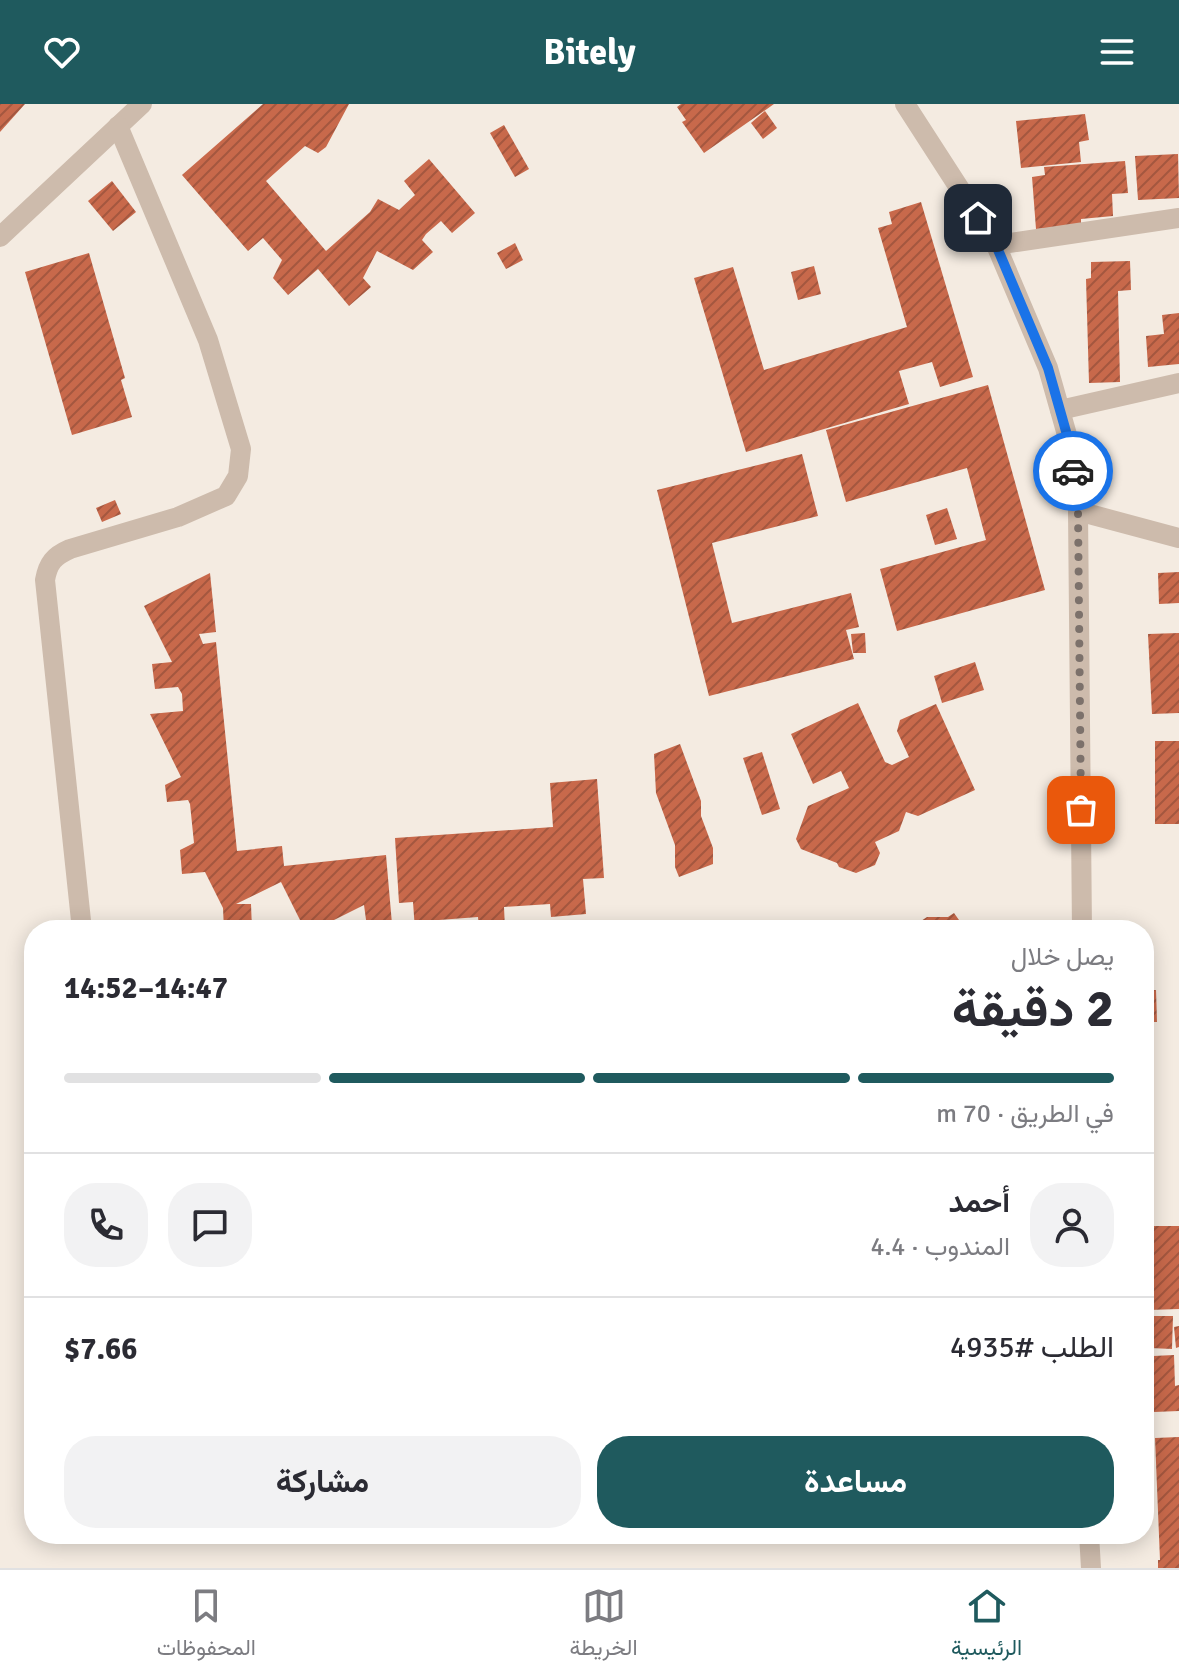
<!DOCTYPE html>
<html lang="ar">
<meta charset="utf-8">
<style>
:root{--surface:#fff;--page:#f2f2f3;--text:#2b2b33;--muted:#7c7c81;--line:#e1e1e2;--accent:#1f5a5e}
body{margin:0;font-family:Signika,Vazirmatn,sans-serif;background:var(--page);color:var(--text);direction:rtl;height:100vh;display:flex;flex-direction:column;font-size:30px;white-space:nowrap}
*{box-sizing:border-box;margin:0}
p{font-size:26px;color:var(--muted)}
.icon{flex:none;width:44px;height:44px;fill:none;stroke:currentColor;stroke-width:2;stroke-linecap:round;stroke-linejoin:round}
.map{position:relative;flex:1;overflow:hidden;direction:ltr}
.panel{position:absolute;left:24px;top:816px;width:1130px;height:624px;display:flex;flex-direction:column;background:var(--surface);border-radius:32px;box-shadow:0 4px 20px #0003;direction:rtl}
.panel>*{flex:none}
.pin{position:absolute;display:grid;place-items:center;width:68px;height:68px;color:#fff;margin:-34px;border-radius:16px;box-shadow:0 4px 12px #0006}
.courier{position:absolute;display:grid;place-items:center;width:80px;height:80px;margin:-40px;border:6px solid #1a73e8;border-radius:50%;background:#fff;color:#222;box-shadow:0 2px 10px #0007}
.head em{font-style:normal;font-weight:700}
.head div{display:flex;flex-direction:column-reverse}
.head{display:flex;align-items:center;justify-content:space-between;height:136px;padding:0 40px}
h1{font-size:52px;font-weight:700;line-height:60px}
.bar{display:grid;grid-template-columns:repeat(4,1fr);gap:12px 8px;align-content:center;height:96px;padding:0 40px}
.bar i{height:10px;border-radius:6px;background:var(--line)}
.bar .current{background:var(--accent)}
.bar p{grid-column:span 4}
.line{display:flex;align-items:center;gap:20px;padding:0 40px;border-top:2px solid var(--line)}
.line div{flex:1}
.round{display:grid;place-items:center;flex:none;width:84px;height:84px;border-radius:32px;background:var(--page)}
.button{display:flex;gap:16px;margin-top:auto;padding:16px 40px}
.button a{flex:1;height:92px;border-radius:32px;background:var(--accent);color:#fff;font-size:32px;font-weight:700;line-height:92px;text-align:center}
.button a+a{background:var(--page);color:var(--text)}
header{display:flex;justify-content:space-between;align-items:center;height:104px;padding:0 40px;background:var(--accent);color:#fff;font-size:36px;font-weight:700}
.tabs{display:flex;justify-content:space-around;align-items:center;height:112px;border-top:2px solid var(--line);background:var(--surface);font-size:22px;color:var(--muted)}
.tabs a{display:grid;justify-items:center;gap:4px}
.tabs .current{color:var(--accent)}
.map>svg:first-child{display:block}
.building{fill:url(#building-hatch)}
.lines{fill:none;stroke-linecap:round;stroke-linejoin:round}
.minor{stroke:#cdbbac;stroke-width:20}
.tertiary{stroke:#cdbbac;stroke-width:20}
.done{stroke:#7c716b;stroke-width:8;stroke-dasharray:0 14.4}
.route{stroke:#1a73e8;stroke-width:10}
</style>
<header><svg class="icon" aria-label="menu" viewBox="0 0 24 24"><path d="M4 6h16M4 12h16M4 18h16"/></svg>Bitely<svg class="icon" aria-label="heart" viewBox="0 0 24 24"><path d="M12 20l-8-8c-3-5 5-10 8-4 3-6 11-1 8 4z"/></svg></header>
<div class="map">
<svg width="1179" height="1464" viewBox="0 0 1179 1464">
<defs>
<pattern id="building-hatch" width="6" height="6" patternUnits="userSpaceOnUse" patternTransform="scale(2)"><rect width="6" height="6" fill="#c8694b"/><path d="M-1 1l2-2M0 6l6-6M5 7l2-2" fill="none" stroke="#a4573f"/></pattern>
</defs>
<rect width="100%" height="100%" fill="#f4ebe1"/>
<g class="building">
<polygon points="0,0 25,0 0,28"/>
<polygon points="263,0 349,0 326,43 318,49 305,42 266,77 326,147 370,108 378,95 399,106 415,91 404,77 429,55 475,109 452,129 441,117 426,130 422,136 433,148 413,166 377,147 363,174 371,183 349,202 318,165 288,191 273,174 282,156 263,134 248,147 182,71"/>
<polygon points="681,0 774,0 704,49 682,18 686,16 677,3"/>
<polygon points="765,7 777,24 763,35 751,19"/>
<polygon points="1085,10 1089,36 1079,38 1081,58 1021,64 1016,17"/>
<polygon points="504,21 529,65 515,73 490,29"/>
<polygon points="1178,50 1179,94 1138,96 1135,52"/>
<polygon points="1125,57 1128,89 1112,90 1113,112 1081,115 1081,121 1036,125 1032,73 1045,71 1044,63"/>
<polygon points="112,77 136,108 113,127 88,97"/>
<polygon points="921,98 973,273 940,283 932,258 899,267 909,300 746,348 694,174 733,163 764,266 907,223 878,124 892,120 889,108"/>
<polygon points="515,139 523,156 506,165 497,149"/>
<polygon points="89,149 125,274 121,276 132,313 72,331 25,168"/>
<polygon points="1130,157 1131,186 1118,187 1120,278 1089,279 1086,175 1091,174 1091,158"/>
<polygon points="814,162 821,190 798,196 791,168"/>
<polygon points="1179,209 1179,260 1148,263 1146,232 1164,230 1162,211"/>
<polygon points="988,281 1045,486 897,527 880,465 986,436 967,364 846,398 826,326"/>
<polygon points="802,350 818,412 712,439 732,519 851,489 859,523 846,526 854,555 709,592 657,386"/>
<polygon points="115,396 121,410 102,418 96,404"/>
<polygon points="947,404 957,435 935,441 926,411"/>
<polygon points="1179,468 1179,499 1159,500 1158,469"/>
<polygon points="210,469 216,528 199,530 203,540 216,538 237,747 282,742 284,762 386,751 392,820 367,823 364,801 314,826 305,826 281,778 236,800 251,800 252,826 224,826 223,804 205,768 182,770 180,746 194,739 190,700 188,696 167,698 165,681 181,673 150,610 183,607 182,590 178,583 155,585 152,560 172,558 144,502"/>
<polygon points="865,529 866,549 853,549 851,530"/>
<polygon points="1179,529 1179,609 1152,610 1148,530"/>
<polygon points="975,558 984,586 942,599 934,572"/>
<polygon points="858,599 885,658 892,661 909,653 897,627 900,616 936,600 975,686 918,712 906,708 899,727 875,738 880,749 875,761 856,769 839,763 837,759 801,745 796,735 808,702 849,684 841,667 813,680 791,630"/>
<rect x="1155" y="637" width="24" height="83"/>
<polygon points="680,640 701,697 701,712 713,744 713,760 679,773 675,763 675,741 656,689 654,650"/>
<polygon points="762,648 780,705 762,711 743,654"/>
<polygon points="597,675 604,774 583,775 586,810 551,813 550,800 504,803 505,825 479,826 478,813 439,816 440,826 415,826 413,798 399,799 395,734 553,723 550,679"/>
<polygon points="954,809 964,823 982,823 984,826 873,826 873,817 921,817 927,813 948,813"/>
<polygon points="1144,886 1156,886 1157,918 1144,918"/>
<polygon points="1148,1122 1179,1122 1179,1205 1149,1206"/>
<polygon points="1151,1212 1173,1212 1172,1245 1150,1244"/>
<polygon points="1179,1222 1179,1243 1176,1244 1174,1223"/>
<polygon points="1174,1251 1175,1282 1179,1281 1179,1307 1154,1308 1153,1252"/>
<polygon points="1179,1333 1179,1464 1158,1464 1158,1456 1160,1456 1155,1334"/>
</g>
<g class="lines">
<g class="minor">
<polyline points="0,133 142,0"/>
<polyline points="996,141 1179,114"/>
<polyline points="1060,306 1179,279"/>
<polyline points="1078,407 1179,434"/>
<path d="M82,826L45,476C48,459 54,452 70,445L178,413L226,392L238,372L241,345L208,236L118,22"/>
</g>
<g class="tertiary">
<polyline points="905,0 996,141 1048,264 1071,345 1078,407 1082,826"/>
<polyline points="1089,1430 1091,1464"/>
</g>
</g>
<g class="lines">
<polyline class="done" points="1073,367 1078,407 1081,706"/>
<polyline class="route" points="978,114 996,141 1048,264 1071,345 1073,367"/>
</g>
</svg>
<div class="pin" style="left:1081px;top:706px;background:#ea580c"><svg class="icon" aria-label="bag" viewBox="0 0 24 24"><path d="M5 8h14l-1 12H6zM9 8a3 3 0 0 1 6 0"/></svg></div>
<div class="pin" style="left:978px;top:114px;background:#1f2937"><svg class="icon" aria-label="home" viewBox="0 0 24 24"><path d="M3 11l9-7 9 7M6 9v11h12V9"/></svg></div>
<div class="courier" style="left:1073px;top:367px"><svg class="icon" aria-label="car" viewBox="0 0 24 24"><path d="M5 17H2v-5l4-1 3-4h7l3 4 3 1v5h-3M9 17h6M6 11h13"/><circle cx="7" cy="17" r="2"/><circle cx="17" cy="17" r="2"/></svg></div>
<section class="panel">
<div class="head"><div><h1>2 دقيقة</h1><p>يصل خلال</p></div><em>14:47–14:52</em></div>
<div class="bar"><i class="current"></i><i class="current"></i><i class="current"></i><i></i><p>في الطريق · 70 m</p></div>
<div class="line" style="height:144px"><a class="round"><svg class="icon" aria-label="person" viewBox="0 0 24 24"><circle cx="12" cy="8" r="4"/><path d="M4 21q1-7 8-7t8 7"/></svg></a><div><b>أحمد</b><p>المندوب · 4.4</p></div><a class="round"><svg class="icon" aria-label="chat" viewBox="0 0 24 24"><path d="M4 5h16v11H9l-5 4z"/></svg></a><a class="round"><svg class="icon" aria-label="phone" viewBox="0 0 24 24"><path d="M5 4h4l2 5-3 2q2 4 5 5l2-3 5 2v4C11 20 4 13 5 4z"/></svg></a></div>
<div class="line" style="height:104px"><div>الطلب #4935</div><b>$7.66</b></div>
<div class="button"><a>مساعدة</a><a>مشاركة</a></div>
</section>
</div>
<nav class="tabs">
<a class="current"><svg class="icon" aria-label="home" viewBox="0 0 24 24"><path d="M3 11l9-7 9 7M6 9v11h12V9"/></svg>الرئيسية</a>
<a><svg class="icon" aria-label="map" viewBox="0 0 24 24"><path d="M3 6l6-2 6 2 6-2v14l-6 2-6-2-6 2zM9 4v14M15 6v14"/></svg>الخريطة</a>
<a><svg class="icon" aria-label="saved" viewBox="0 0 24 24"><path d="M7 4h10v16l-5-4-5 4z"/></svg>المحفوظات</a>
</nav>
